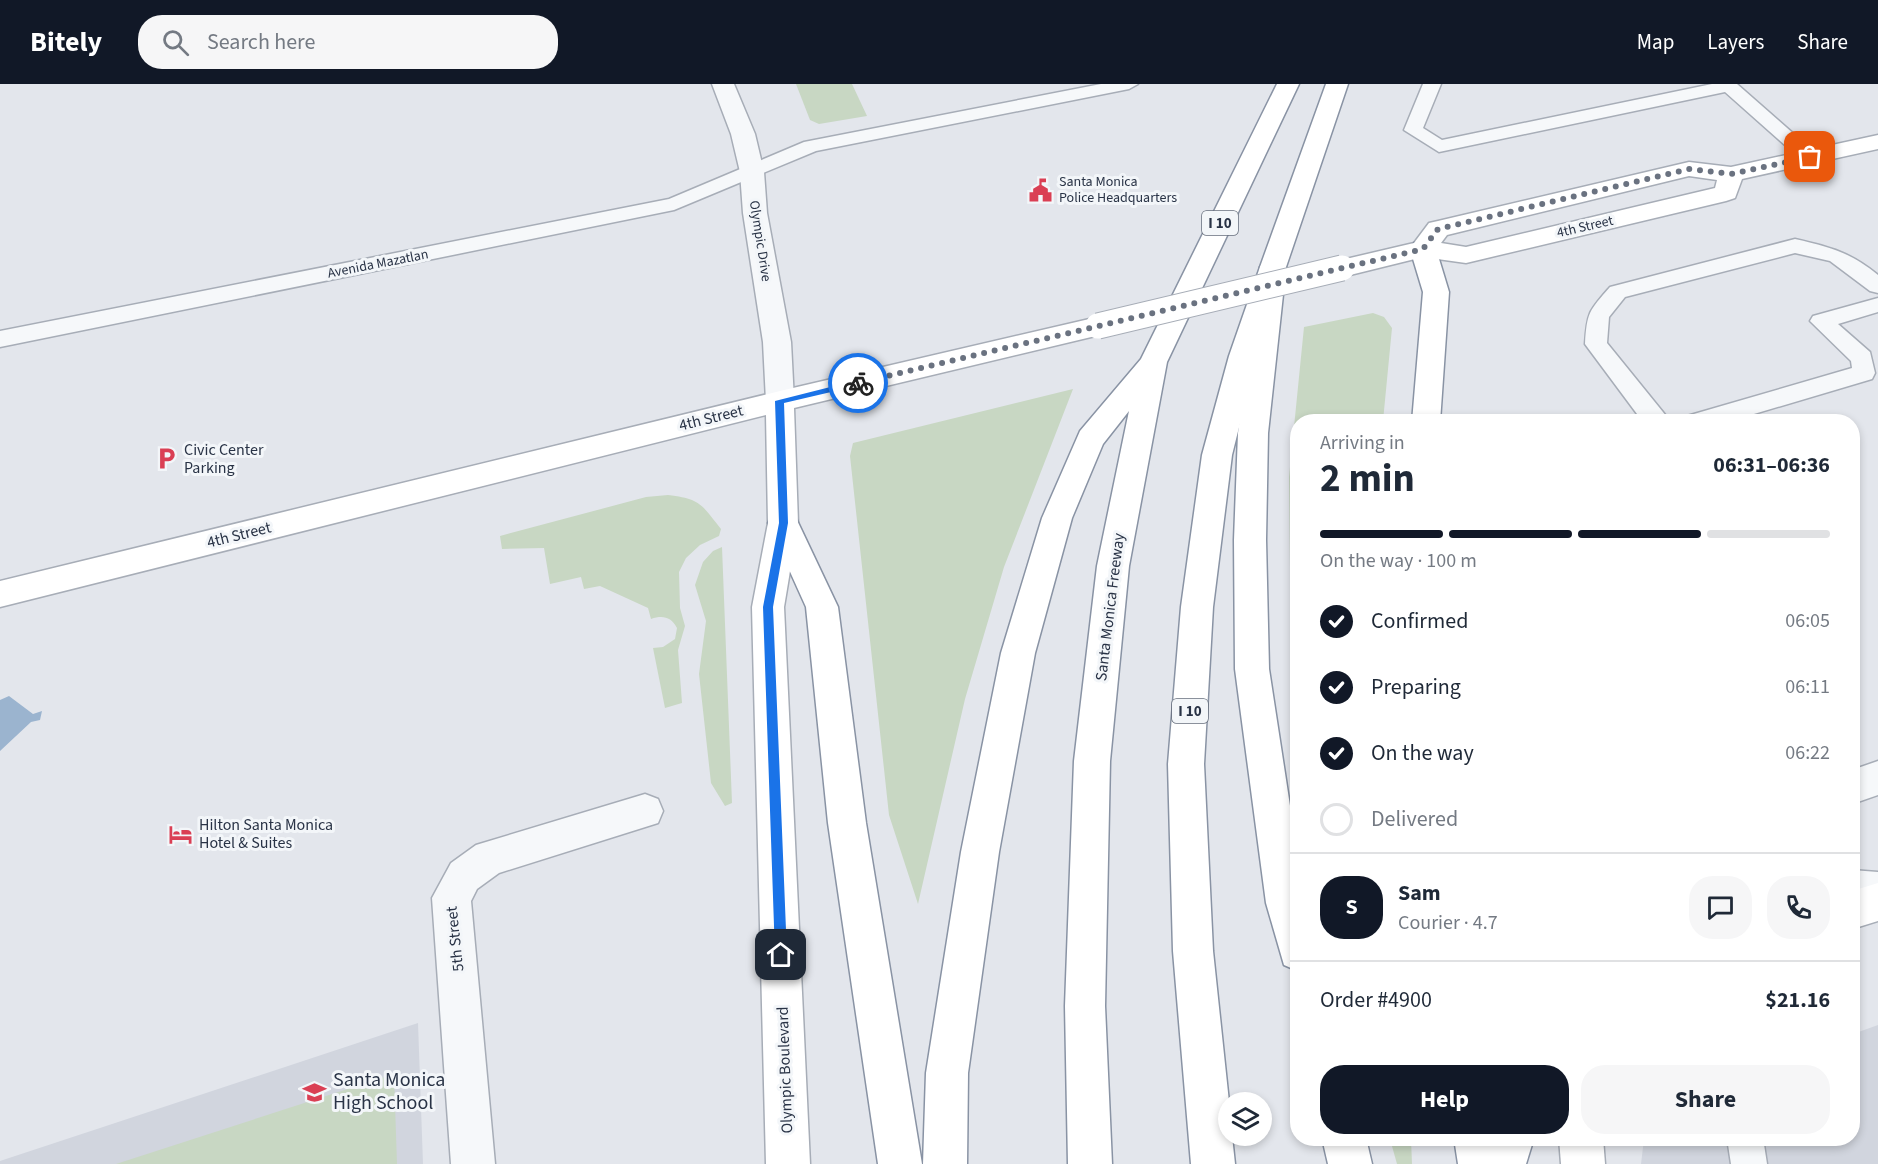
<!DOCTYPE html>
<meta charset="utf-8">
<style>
:root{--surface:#fff;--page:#f6f6f7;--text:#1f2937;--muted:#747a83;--line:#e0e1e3;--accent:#111827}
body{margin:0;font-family:"Source Sans 3",sans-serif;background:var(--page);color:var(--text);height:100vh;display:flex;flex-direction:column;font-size:22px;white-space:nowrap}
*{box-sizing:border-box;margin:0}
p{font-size:20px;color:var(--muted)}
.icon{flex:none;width:33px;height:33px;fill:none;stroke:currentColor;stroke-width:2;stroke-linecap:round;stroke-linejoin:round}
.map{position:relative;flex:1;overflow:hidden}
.drawer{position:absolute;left:1290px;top:330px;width:570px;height:732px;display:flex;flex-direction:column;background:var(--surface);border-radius:24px;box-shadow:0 3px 9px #0003}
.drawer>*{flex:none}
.buttons{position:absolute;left:1218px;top:1008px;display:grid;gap:12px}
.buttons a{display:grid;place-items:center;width:54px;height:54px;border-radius:50%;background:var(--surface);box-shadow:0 3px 9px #0003;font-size:30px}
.pin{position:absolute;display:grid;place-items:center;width:51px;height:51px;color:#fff;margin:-26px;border-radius:12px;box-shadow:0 3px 9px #0006}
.courier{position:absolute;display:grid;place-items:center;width:60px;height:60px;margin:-30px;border:4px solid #1a73e8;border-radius:50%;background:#fff;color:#222;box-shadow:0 2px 8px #0007}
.overview em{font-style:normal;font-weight:700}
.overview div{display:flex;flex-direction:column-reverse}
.overview{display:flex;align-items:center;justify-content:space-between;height:102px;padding:0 30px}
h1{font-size:39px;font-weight:700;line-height:45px}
.bar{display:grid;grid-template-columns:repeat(4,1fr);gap:9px 6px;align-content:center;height:72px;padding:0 30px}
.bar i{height:8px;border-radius:4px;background:var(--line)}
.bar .on{background:var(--accent)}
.bar p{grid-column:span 4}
.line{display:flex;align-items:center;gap:15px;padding:0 30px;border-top:2px solid var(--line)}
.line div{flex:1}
.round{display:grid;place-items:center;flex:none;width:63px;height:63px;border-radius:24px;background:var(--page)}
ol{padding:0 30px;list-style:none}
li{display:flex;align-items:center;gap:18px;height:66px}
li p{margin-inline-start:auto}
li .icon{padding:6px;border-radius:50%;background:var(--accent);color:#fff;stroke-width:4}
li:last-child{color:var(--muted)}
li i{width:33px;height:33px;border:3px solid var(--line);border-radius:50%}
.primary-button{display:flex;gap:12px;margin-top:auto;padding:12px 30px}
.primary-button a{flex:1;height:69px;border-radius:24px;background:var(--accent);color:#fff;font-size:24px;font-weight:700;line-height:69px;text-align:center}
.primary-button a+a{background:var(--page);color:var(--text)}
header{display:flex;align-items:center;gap:36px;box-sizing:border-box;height:84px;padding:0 30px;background:var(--accent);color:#fff}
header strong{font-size:28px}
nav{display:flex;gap:33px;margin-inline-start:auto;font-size:21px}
.search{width:420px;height:54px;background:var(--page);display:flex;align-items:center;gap:15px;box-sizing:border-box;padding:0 21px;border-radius:24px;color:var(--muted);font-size:22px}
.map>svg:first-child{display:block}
.built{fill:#d1d5de}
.green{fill:#c8d7c3}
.water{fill:#9bb4cf}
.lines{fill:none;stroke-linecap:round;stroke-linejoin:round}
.service-casing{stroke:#a7adb7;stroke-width:3}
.minor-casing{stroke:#a7adb7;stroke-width:3}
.secondary-casing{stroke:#a7adb7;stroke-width:3}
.trunk-casing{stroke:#8993a4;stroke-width:3}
.motorway-casing{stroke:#8993a4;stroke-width:3}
.service{fill:#f6f8fa;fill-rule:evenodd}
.minor{fill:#f6f8fa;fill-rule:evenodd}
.secondary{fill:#fff;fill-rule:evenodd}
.trunk{fill:#fff;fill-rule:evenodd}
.motorway{fill:#fff;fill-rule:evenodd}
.secondary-bridge-casing{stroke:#a7adb7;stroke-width:27;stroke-linecap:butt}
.secondary-bridge{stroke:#fff;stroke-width:25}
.route{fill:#1a73e8}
.done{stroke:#6a7280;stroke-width:6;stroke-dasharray:0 10.8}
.labels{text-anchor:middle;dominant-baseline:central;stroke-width:6;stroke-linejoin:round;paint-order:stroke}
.far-poi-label{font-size:14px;fill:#293346;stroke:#f3f6f9;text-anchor:start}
.far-street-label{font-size:14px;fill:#293346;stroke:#f3f6f9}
.shield{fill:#f3f6f9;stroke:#666e7c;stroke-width:1.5}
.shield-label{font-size:15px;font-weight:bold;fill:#293346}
.street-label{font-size:16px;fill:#293346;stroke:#f3f6f9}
.poi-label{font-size:16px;fill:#293346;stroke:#f3f6f9;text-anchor:start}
.near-poi-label{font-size:20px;fill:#293346;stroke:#f3f6f9;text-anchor:start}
</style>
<header>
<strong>Bitely</strong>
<div class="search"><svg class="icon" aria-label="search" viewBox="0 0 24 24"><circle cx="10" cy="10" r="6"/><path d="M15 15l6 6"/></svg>Search here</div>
<nav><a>Map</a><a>Layers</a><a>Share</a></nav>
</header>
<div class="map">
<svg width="1878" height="1080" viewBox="0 0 1878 1080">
<rect width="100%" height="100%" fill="#e3e6ec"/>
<g class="built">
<polygon points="418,939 423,1080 0,1080 0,1077"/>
<polygon points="1878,941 1878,1080 1641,1080 1644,1055 1852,1054 1853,950"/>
</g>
<g class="green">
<polygon points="796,0 852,0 867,32 819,40 810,36"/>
<polygon points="1373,229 1384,233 1392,244 1383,337 1298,338 1297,584 1291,574 1289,393 1304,243"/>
<polygon points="1073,305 1004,483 965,615 918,820 889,731 850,372 853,359"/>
<path d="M668,411C701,415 701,420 721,445L719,452L700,461L686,474L679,488L680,524L685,542L678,566L682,619L665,624L653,564L663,563L675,555L677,544C671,533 663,531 651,535L648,524L600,502L584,505L581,493L550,500L544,464L502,465L500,452L646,413Z"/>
<polygon points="722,463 732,719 725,722 711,699 699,590 706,537 695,501 703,478 713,467"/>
<polygon points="394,990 397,1080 116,1080"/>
<polygon points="1390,1055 1411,1055 1412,1080 1397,1080"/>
</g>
<polygon class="water" points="9,612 33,630 42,627 40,636 31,638 0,667 0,616"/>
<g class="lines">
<defs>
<g id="service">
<polygon points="1101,0 1138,0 1129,5 816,67 674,126 0,263 0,247 669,115 804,58"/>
<polygon points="1423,0 1441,0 1423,44 1442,56 1712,0 1737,0 1820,73 1817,77 1803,77 1725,8 1439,68 1404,46"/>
<path d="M1795,155C1830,163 1850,168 1878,191V209L1870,207L1830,177L1795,169L1625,213L1609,233L1607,259L1671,338H1643L1585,260C1587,228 1589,227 1610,203Z"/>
<polygon points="1878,214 1878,228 1838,240 1870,268 1875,289 1872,295 1727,338 1683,338 1687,332 1852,284 1851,277 1810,237 1813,232"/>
<polygon points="1727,1054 1763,1054 1767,1080 1731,1080"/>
</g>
<g id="minor">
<polygon points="712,0 734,0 755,50 764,88 767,129 791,258 794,317 790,324 780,327 770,324 766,317 763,258 743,129 740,88 731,50"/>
<polygon points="1878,677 1878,711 1852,720 1852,686"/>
<polygon points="645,710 658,715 663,727 658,739 499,789 477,805 471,817 495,1080 451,1080 432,814 451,779 476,761"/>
<polygon points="1852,786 1878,788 1878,826 1852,824"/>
</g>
<g id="secondary">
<path d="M1878,51V65L1742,95L1735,114L1726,117L1466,179L1423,173L1342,193L1333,190L1329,184L1333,178L1414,159L1429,139L1438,137L1689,78L1731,83ZM1689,92L1717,96L1715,104L1466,163L1441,159L1447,151Z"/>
<polygon points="1098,233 1108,235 1111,242 1108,249 794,324 798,439 784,523 810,1080 766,1080 752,523 768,439 766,331 0,523 0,497 780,307"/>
<polygon points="1878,799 1878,837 1852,845 1852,807"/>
<polygon points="1559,1054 1603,1054 1605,1080 1561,1080"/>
</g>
<g id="trunk">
<polygon points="1326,0 1348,0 1286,183 1268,349 1266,456 1269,585 1298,774 1298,887 1284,881 1266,819 1235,585 1234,456 1238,349 1260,183"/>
<polygon points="1322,1054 1366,1054 1372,1080 1328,1080"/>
</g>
<g id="motorway">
<polygon points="1277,0 1299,0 1167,278 1129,482 1110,677 1105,922 1112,1080 1068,1080 1065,922 1074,677 1097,482 1129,327 1103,360 1072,434 1035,569 999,768 968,989 967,1080 923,1080 926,989 961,768 1001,569 1042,434 1080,347 1141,275"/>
<polygon points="1423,157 1432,159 1436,165 1449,208 1440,338 1412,338 1423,208 1410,165 1414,159"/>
<polygon points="1273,174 1282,177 1286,183 1257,272 1232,371 1213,523 1204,680 1213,867 1229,1018 1228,1052 1232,1052 1235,1080 1191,1080 1173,867 1168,680 1181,523 1202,371 1229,272 1260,183 1264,177"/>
<polygon points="783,427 794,430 838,523 866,739 922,1080 878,1080 828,739 806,523 768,439 772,430"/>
<polygon points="1454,1054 1534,1054 1526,1080 1458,1080"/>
</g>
</defs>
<use href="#service" class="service-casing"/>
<use href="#minor" class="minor-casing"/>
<use href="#secondary" class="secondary-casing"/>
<use href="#trunk" class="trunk-casing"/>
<use href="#motorway" class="motorway-casing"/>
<use href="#service" class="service"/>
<use href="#minor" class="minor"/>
<use href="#secondary" class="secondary"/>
<use href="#trunk" class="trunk"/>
<use href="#motorway" class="motorway"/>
<defs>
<polyline id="secondary-bridge" points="1098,242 1342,184"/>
</defs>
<use href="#secondary-bridge" class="secondary-bridge-casing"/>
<use href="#secondary-bridge" class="secondary-bridge"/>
</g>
<polygon class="route" points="858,296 861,296 861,301 784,319 788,439 773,523 787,871 781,877 775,871 763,523 779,439 775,317"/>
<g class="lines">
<polyline class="done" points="858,299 1423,165 1438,145 1689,85 1731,90 1810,73"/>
</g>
<defs>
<symbol id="civic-bare" viewBox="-9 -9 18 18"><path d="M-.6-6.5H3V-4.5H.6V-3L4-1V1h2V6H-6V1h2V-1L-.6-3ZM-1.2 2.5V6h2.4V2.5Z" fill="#da3f54" stroke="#f3f6f9" stroke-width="2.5" paint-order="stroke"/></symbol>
<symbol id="parking-bare" viewBox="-9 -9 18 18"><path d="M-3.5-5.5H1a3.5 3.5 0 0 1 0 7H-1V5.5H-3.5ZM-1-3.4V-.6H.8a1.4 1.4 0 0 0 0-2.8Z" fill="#da3f54" stroke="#f3f6f9" stroke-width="2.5" paint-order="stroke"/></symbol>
<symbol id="hotel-bare" viewBox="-9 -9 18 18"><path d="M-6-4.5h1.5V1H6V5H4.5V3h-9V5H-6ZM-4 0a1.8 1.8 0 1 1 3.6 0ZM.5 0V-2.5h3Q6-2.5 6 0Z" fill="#da3f54" stroke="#f3f6f9" stroke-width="2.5" paint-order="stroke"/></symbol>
<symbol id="school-bare" viewBox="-9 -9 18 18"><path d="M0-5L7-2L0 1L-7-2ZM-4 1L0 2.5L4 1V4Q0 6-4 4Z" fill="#da3f54" stroke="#f3f6f9" stroke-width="2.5" paint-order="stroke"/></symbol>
</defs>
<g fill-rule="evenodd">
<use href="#civic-bare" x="1024" y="90" width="33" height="33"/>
<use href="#parking-bare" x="150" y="358" width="33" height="33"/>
<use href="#hotel-bare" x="164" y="734" width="33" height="33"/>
<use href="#school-bare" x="298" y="992" width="33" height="33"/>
</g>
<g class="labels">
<g class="far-poi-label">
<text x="1059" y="98">Santa Monica<tspan x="1059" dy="16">Police Headquarters</tspan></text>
</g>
<g class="far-street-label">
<text transform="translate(1585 143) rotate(-13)">4th Street</text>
<text transform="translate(760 157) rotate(81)">Olympic Drive</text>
<text transform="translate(378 180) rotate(-11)">Avenida Mazatlan</text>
</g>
<g class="shield">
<rect x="1202" y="127" width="36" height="24" rx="4.5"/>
<rect x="1172" y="615" width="36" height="24" rx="4.5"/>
</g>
<g class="shield-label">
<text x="1220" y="139">I 10</text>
<text x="1190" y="627">I 10</text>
</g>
<g class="street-label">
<text transform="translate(711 334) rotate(-14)">4th Street</text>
<text transform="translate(239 451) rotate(-14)">4th Street</text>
<text transform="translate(1110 523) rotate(-83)">Santa Monica Freeway</text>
<text transform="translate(455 855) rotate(-96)">5th Street</text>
<text transform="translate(785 986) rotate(-92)">Olympic Boulevard</text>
</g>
<g class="poi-label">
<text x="184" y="366">Civic Center<tspan x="184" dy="18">Parking</tspan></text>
<text x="199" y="741">Hilton Santa Monica<tspan x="199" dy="18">Hotel &amp; Suites</tspan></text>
</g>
<g class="near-poi-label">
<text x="333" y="996">Santa Monica<tspan x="333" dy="23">High School</tspan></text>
</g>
</g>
</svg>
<div class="buttons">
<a><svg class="icon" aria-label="layers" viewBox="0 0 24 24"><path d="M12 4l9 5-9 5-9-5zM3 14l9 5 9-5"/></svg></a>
</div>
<div class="pin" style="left:1810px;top:73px;background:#ea580c"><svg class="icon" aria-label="bag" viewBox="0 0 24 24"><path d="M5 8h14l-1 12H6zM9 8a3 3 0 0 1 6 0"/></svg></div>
<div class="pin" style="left:781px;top:871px;background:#1f2937"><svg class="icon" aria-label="home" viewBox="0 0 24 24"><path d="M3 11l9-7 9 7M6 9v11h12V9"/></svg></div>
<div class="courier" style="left:858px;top:299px"><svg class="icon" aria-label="bike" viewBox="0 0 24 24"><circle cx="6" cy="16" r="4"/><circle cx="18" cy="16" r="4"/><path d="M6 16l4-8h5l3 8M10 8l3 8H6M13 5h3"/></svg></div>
<section class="drawer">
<div class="overview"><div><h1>2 min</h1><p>Arriving in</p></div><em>06:31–06:36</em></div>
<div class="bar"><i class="on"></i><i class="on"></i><i class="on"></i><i></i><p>On the way · 100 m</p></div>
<ol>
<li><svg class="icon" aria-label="check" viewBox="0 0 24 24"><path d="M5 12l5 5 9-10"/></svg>Confirmed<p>06:05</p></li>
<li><svg class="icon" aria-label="check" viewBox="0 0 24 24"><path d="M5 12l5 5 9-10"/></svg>Preparing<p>06:11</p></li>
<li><svg class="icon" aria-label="check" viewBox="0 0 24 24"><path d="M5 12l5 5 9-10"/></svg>On the way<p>06:22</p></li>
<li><i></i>Delivered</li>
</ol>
<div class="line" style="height:108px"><b class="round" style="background:var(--accent);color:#fff">S</b><div><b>Sam</b><p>Courier · 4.7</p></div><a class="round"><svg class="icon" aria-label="chat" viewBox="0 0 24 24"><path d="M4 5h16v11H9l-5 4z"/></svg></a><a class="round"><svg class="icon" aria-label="phone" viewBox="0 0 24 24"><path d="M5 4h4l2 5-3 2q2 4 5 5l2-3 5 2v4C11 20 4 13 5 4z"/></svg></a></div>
<div class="line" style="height:78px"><div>Order #4900</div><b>$21.16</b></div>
<div class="primary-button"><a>Help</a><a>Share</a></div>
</section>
</div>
